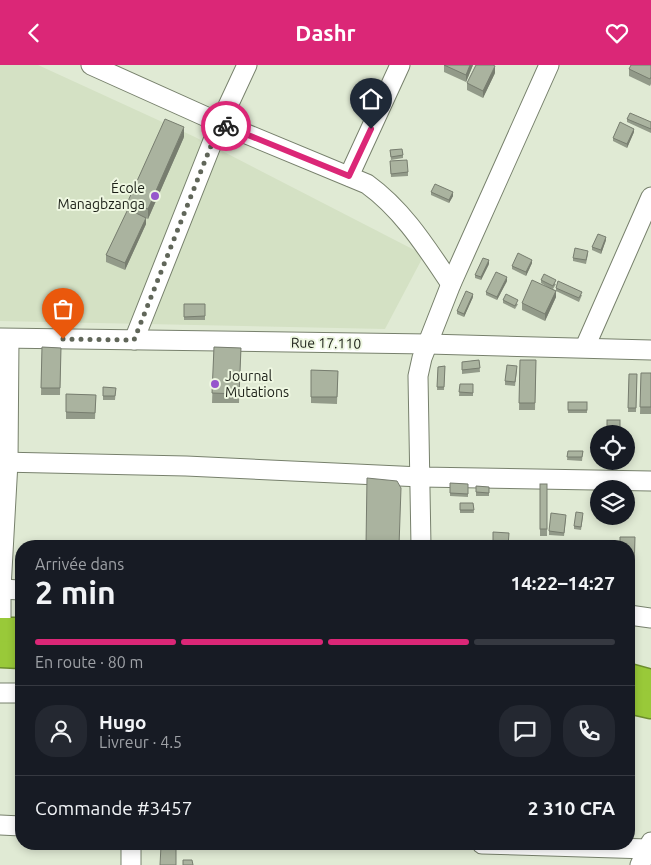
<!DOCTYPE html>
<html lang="fr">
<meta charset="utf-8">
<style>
:root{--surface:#171b24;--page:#242831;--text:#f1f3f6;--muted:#9ea1a6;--line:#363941;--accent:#db2777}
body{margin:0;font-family:Ubuntu,sans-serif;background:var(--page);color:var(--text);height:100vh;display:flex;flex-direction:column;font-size:19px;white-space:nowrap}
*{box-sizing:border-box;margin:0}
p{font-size:16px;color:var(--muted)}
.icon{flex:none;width:28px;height:28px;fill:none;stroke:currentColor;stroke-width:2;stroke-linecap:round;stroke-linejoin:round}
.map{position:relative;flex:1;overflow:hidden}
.drawer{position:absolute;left:15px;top:475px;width:620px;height:310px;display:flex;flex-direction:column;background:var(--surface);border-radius:20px;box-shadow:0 2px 8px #0003}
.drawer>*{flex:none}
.controls{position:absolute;left:590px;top:360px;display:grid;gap:10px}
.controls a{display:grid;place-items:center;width:45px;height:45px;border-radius:50%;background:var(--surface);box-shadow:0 2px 8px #0003;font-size:25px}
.pin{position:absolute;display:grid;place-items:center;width:42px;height:42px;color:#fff;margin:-51px -21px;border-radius:50% 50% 50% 0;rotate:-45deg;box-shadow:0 0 5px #0007}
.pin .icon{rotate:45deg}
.courier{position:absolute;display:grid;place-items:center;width:50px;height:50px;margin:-25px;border:4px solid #db2777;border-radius:50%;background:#fff;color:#222;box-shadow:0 1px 6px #0007}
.overview em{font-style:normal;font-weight:700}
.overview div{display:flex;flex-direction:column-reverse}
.overview{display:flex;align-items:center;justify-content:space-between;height:85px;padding:0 20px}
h1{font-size:32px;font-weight:700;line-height:38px}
.bar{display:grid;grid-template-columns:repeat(4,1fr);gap:8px 5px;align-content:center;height:60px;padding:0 20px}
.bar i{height:6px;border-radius:4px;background:var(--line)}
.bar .on{background:var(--accent)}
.bar p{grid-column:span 4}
.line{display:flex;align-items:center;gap:12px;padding:0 20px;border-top:1px solid var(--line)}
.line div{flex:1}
.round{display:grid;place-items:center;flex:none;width:52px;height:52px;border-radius:20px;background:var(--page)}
header{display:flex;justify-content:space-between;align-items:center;height:65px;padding:0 20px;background:var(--accent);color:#fff;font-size:22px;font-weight:700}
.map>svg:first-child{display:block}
.built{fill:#d4e1c4}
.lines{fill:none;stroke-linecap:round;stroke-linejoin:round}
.minor-casing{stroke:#77806c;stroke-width:21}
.highway-casing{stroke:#6d8e2d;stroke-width:29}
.minor{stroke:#fff;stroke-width:19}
.highway{stroke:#99c939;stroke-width:26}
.wall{fill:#929a89}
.shaded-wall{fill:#777d6f}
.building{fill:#aab39f;stroke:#777d6f}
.done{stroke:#606659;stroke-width:5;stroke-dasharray:0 9}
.route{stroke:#db2777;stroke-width:6}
.poi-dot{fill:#9656cc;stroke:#eef7e1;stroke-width:2}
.labels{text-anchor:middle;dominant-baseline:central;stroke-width:4;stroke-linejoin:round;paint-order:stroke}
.poi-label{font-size:14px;fill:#1b1f17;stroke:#eef7e1;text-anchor:end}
.street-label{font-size:14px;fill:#1b1f17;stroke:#eef7e1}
</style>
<header><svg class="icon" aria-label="back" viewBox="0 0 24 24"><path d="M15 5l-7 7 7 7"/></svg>Dashr<svg class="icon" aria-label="heart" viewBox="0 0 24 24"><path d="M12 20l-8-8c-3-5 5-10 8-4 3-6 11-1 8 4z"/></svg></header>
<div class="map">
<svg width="651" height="800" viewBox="0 0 651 800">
<rect width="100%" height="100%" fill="#e0ead4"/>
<polygon class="built" points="0,0 38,0 195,72 424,190 385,264 0,256"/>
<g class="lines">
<defs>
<g id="minor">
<path d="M91,0L220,58L367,119C403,145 426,182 451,219"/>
<polyline points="349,111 400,0"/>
<polyline points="0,273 428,279 651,285"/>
<polyline points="134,275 220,58 247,0"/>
<polyline points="585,282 651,132"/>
<polyline points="0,397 186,401 421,412 651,416"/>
<polyline points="421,481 418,311 422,293 451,219 549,0"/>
<polyline points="0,524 21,525"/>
<polyline points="629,550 651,553"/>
<polyline points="1,566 1,524 8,397 9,274"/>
<polyline points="0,628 21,628"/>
<polyline points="0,760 21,761"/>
<polyline points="482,779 648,784"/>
<polyline points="131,800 131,779"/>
<polyline points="640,800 651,777"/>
</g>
<g id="highway">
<polyline points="0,566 21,566"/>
<polyline points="0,589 21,590"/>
<polyline points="629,612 651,618"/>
<polyline points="629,635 651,640"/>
</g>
</defs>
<use href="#minor" class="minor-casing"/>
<use href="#highway" class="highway-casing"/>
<use href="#minor" class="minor"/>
<use href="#highway" class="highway"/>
</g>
<g class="wall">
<polygon points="444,0 473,0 466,17 444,7"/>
<polygon points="651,0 651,19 650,21 629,11 629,4"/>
<polygon points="495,8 483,33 467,25 467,18"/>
<polygon points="627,54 651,57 651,68 627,57"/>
<polygon points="634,67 627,83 613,76 613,73"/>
<polygon points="184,72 148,154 146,153 146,159 125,205 106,197 106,190 128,145 128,136"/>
<polygon points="390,85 403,90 403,93 391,95"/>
<polygon points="390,96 408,107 408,111 391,112"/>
<polygon points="431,127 453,131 449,138 431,130"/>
<polygon points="606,175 601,189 592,185 592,182"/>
<polygon points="588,189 586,199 573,196 573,193"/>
<polygon points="532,198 526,211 512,204 512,201"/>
<polygon points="489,199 481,215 475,213 475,210"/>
<polygon points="541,215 556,219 553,224 556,226 556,223 582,230 579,237 556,226 556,232 545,256 522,245 522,238 549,223 541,218"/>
<polygon points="507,216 497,235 486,230 486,227"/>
<polygon points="473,232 464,252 457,249 457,246"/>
<polygon points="503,235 518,239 515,244 503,238"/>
<rect x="184" y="239" width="21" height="16"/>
<polygon points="42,282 61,283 60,330 41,330"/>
<polygon points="214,282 241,283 239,338 212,338"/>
<polygon points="479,295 480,307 462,309 462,297"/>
<polygon points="520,295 536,295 535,345 519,345"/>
<polygon points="445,301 444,325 437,325 438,302"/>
<polygon points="311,305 338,306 337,339 311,338"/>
<polygon points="517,305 515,321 505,320 505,316"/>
<polygon points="641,308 651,308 651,349 640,349"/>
<polygon points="629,309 637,309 636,347 628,347"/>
<polygon points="460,319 473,319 473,331 459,331"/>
<polygon points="103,322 116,323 115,335 103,335"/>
<polygon points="66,329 96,330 95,354 66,354"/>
<rect x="568" y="337" width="19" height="11"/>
<polygon points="568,386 583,386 582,396 567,395"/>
<polygon points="450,418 468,419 468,432 450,431"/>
<rect x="540" y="419" width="7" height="52"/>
<polygon points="476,421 489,422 489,431 476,431"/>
<polygon points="460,438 473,438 474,448 460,448"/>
<polygon points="583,451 581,465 574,464 574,461"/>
<polygon points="566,453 564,471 549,470 549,466"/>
<polygon points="635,472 634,512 629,512 629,481"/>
</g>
<g class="shaded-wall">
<polygon points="470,0 473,0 466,17 466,10"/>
<polygon points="495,1 495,8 483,33 483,26"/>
<polygon points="184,62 184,72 148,154 148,144"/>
<polygon points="634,64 634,67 627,83 627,79"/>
<polygon points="453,127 453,131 449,138 449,135"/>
<polygon points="146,153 146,159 125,205 125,198"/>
<polygon points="606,172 606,175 601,189 601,185"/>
<polygon points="489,195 489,199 481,215 481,212"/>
<polygon points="532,195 532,198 526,211 526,207"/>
<polygon points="507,212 507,216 497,235 497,232"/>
<polygon points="556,226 556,232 545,256 545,249"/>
<polygon points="473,229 473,232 464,252 464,249"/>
</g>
<g class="building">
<polygon points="444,0 470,0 466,10"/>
<polygon points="476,0 493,0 495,1 483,26 467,18"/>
<polygon points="631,0 651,0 651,12 650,14 629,4"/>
<polygon points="630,48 651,57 651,64 627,54"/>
<polygon points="165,54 184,62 148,144 128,136"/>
<polygon points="620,57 634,64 627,79 613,73"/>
<polygon points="402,84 403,90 391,92 390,85"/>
<polygon points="407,95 408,107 391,109 390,96"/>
<polygon points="435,119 453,127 449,135 431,127"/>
<polygon points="128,144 146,153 125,198 106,190"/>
<polygon points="598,169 606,172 601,185 592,182"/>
<polygon points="575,183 588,186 586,195 573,193"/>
<polygon points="518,188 532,195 526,207 512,201"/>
<polygon points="483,193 489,195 481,212 475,210"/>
<polygon points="496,207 507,212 497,232 486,227"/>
<polygon points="544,209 556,215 553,221 541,215"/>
<polygon points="532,215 556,226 545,249 522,238"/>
<polygon points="558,216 582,227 579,233 556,223"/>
<polygon points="466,226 473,229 464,249 457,246"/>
<polygon points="506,229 518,235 515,241 503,235"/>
<polygon points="184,239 205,239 205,251 184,252"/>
<polygon points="42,282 61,283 60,323 41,323"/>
<polygon points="214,282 241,283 239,329 212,328"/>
<polygon points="479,295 480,303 462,305 462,297"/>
<polygon points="520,295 536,295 535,338 519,338"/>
<polygon points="507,300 517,301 515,317 505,316"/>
<polygon points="445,301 444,322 437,322 438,302"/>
<polygon points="311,305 338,306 337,332 311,332"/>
<polygon points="641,308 651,308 651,342 640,342"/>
<polygon points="629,309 637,309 636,343 628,343"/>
<polygon points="460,319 473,319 473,328 459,327"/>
<polygon points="103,322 116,323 115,331 103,331"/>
<polygon points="66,329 96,330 95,348 66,347"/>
<rect x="568" y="337" width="19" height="8"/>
<rect x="607" y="355" width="13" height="14"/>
<polygon points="568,386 583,386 582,392 567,392"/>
<polygon points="367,413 397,416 401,423 399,481 366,481"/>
<polygon points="450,418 468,419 468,429 450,428"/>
<rect x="540" y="419" width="7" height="45"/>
<polygon points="476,421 489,422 489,428 476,427"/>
<polygon points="460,438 473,438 474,445 460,445"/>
<polygon points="576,447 583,448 581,462 574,461"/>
<polygon points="551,448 566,450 564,468 549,466"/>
<polygon points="493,467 509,468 508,481 493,481"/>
<polygon points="620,472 635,472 634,505 629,505 629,481 620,481"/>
<polygon points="161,781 176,782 176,800 160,800"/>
<polygon points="183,795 192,795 193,800 183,800"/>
</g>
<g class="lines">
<polyline class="done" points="63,274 134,275 220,58 226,61"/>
<polyline class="route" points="226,61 349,111 371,64"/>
</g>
<g class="poi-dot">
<circle cx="155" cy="131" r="5"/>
<circle cx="215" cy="319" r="5"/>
</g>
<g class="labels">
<g class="poi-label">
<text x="145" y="123">École<tspan x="145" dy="16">Managbzanga</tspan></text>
<text x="225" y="311" text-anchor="start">Journal<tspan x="225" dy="16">Mutations</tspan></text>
</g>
<g class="street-label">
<text transform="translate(326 278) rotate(1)">Rue 17.110</text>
</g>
</g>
</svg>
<div class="controls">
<a><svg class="icon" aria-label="locate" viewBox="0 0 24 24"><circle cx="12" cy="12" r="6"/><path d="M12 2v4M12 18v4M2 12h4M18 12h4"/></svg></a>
<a><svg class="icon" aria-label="layers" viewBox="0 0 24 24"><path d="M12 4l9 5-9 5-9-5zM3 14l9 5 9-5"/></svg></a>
</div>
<div class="pin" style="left:63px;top:274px;background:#ea580c"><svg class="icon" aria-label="bag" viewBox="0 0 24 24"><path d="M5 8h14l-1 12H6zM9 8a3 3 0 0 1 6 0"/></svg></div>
<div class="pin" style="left:371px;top:64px;background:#1f2937"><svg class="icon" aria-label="home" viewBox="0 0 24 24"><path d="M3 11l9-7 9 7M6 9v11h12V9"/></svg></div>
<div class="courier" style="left:226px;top:61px"><svg class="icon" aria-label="bike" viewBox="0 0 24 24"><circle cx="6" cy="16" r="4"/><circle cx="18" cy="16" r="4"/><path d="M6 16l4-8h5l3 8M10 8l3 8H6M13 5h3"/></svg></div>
<section class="drawer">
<div class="overview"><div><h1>2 min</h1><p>Arrivée dans</p></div><em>14:22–14:27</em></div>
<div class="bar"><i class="on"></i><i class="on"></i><i class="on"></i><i></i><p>En route · 80 m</p></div>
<div class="line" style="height:90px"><a class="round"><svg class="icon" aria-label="person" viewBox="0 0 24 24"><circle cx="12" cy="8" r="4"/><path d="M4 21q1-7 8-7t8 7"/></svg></a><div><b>Hugo</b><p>Livreur · 4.5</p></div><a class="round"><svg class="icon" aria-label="chat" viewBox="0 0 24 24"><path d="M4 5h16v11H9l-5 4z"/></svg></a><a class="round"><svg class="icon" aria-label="phone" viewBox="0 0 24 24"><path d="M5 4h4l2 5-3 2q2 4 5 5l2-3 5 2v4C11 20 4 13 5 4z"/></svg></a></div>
<div class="line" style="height:65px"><div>Commande #3457</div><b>2 310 CFA</b></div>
</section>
</div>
